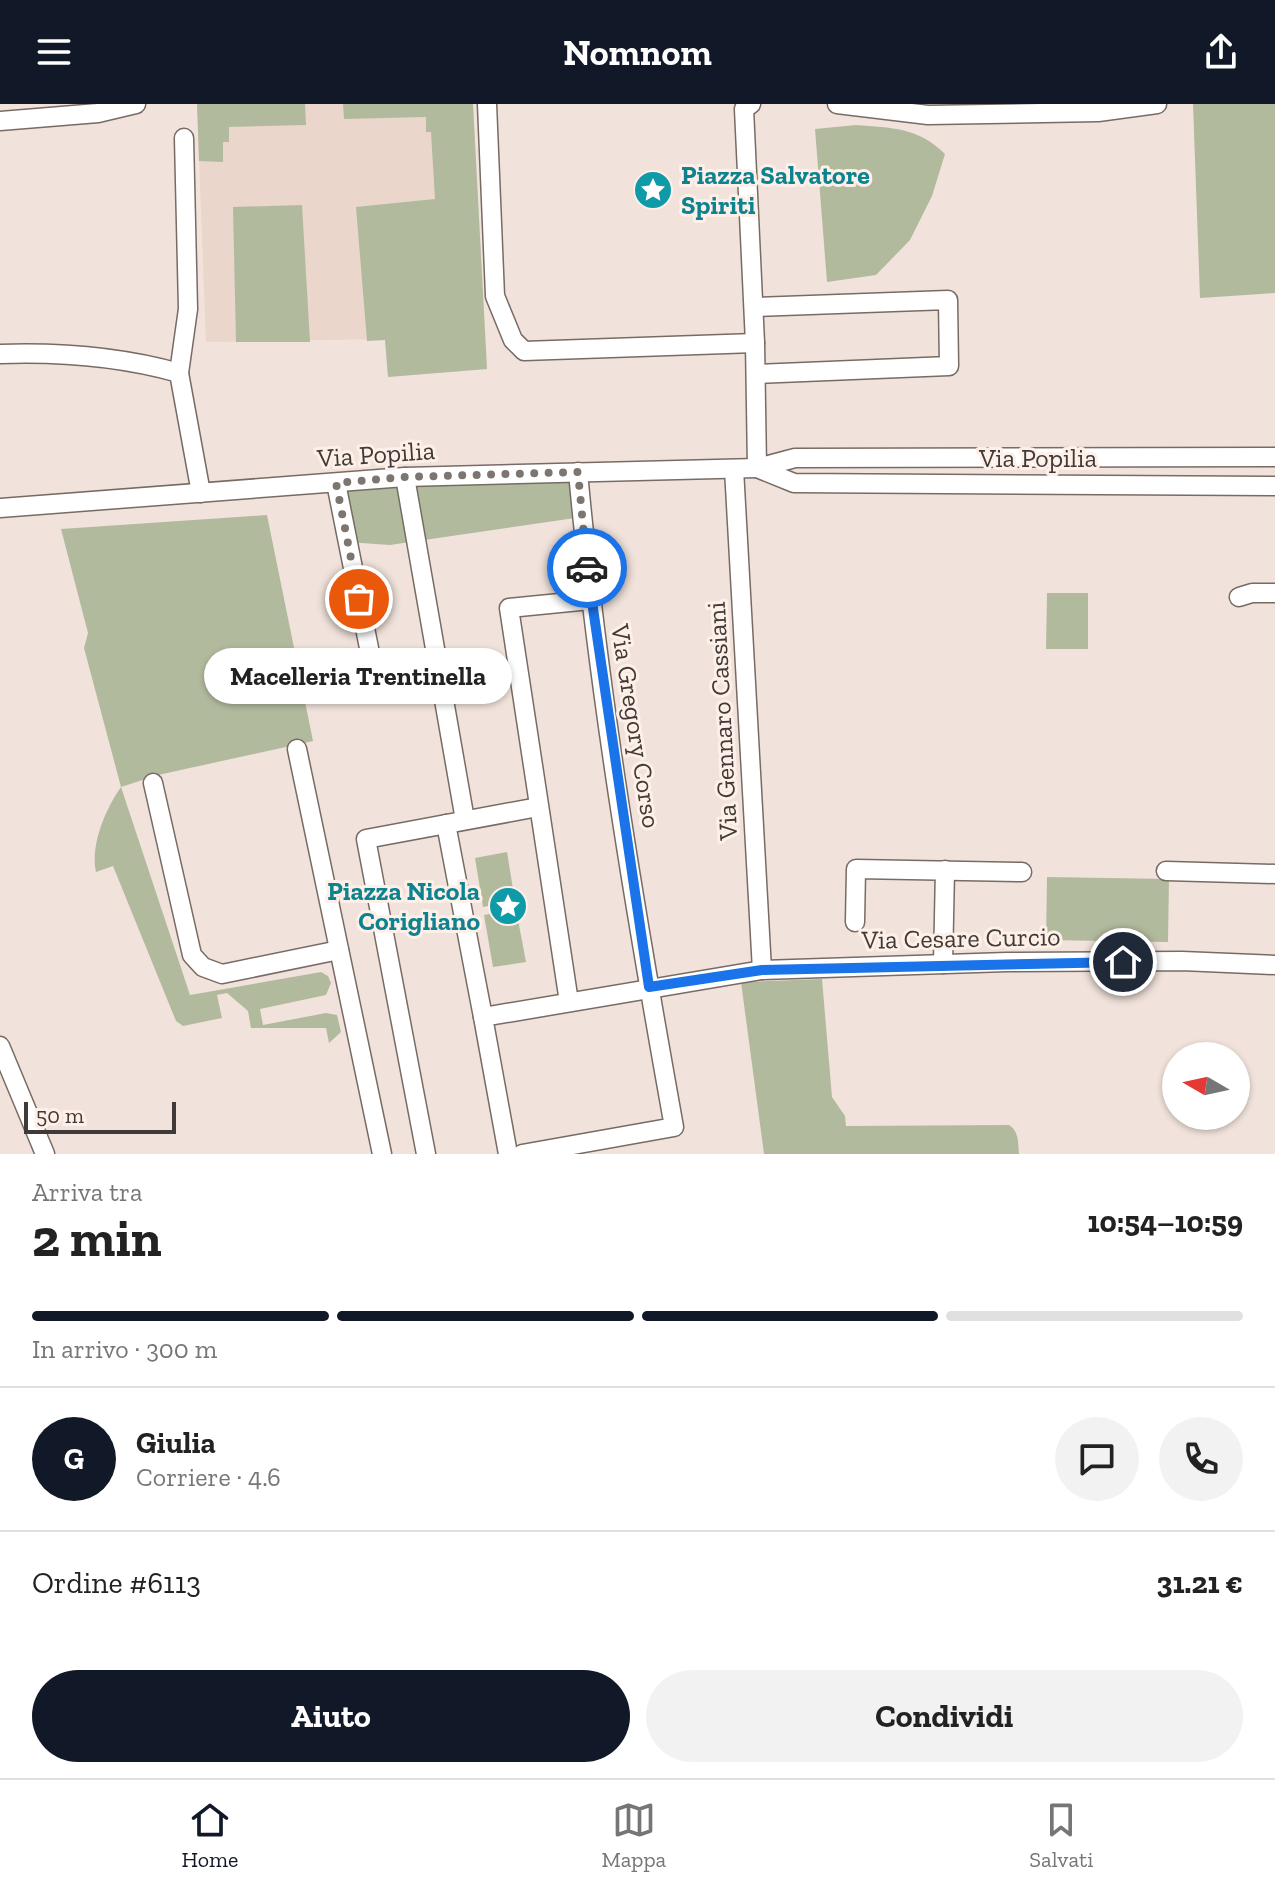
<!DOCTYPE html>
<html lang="it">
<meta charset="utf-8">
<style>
:root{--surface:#fff;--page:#f2f2f2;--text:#222;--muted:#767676;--line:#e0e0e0;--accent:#111827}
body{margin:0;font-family:"Zilla Slab",serif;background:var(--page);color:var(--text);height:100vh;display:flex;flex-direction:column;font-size:30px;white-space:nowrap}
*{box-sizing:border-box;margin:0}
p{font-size:26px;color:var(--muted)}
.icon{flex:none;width:44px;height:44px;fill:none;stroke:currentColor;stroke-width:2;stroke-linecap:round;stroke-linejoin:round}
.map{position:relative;height:1050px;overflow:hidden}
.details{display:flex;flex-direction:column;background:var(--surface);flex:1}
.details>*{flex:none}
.needle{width:52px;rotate:279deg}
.controls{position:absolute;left:1162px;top:938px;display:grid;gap:16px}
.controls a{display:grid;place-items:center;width:88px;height:88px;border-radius:50%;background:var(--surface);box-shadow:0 2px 6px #0004;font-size:40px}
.scale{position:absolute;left:24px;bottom:20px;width:152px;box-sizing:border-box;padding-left:8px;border:4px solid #3f3a37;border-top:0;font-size:22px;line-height:28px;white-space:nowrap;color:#3f3a37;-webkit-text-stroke:6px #fef0e8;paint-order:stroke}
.pin{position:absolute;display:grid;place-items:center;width:68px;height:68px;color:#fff;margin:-34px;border:4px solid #fff;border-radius:50%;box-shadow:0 2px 8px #0007}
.courier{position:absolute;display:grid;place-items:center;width:80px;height:80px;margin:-40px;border:6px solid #1a73e8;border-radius:50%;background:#fff;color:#222;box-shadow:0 2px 10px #0007}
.bubble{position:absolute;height:56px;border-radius:28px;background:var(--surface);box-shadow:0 2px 6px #0004;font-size:26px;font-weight:800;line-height:56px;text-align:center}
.headline em{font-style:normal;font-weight:800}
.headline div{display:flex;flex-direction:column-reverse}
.headline{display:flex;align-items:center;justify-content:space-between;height:136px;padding:0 32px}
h1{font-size:52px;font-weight:800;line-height:60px}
.bar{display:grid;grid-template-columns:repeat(4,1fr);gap:12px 8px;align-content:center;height:96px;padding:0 32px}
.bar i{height:10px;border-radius:6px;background:var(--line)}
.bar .on{background:var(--accent)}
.bar p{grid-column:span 4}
.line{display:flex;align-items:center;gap:20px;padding:0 32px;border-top:2px solid var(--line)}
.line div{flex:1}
.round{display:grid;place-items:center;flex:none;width:84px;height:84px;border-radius:42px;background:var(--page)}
.action{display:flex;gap:16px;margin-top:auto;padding:16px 32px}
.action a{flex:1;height:92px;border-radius:48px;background:var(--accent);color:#fff;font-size:32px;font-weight:800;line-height:92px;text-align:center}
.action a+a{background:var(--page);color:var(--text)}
header{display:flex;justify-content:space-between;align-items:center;height:104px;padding:0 32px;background:var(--accent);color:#fff;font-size:36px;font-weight:800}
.menu{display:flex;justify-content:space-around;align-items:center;height:112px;border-top:2px solid var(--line);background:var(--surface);font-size:22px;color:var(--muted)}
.menu a{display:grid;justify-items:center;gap:4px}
.menu .on{color:var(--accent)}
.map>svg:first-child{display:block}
.built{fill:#ead6ca}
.green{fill:#b2ba9e}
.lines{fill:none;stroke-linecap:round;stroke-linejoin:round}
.minor-casing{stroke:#776b64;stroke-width:21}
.minor{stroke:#fff;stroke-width:18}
.done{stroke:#7d7570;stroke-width:8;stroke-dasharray:0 14.4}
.route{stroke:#1a73e8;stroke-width:10}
.labels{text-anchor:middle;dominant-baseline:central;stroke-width:6;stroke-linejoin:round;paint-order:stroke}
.culture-label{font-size:26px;font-weight:bold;fill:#0d838f;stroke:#fef0e8;text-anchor:start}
.street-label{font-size:26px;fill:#3f3a37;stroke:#fef0e8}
</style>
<header><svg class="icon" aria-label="menu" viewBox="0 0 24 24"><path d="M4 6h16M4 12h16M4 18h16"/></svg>Nomnom<svg class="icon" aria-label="share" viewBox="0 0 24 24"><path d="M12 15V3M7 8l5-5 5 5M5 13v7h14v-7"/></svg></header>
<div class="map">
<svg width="1275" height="1050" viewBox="0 0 1275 1050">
<rect width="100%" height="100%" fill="#f1e3db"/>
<polygon class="built" points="197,0 473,0 487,265 388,273 385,235 206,238"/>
<g class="green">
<polygon points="197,0 305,0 306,21 229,23 229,38 223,38 223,58 199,57"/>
<polygon points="343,0 473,0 487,265 388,273 385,236 367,237 356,103 435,95 431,28 426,28 426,13 344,15"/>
<polygon points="1193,0 1275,0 1275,189 1200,194"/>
<path d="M856,21C892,24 918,23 945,50L932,92L910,136L876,171L827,178L815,25Z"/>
<polygon points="302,101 310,238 236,238 233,103"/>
<polygon points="578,368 582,413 390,441 347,438 336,379"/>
<path d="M267,411L313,637L158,671L121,683L190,891L321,868L328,872L331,879L326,891L260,905L263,921L326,909L337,911L341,928L329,939L326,924H251L248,907L227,889L217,891L222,914L183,922L176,917L113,762L96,768C90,741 106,704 121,683L84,544L88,529L61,425Z"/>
<polygon points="1047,489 1088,489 1088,545 1046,545"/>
<polygon points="507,748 515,797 483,803 475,754"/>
<polygon points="1047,773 1169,775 1168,838 1046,836"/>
<polygon points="516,805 526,858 493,863 484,811"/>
<path d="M822,875L832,993L845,1012L846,1022L1009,1021C1019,1027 1018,1039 1019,1050H764L741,878Z"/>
</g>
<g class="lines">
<defs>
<g id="minor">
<polyline points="487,0 495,192 513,236 524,247 755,239"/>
<polyline points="751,0 744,5 755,239 757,364"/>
<polyline points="837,0 928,11 1098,8 1157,0"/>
<polyline points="0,17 98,9 136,0"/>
<polyline points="754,203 948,196 949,262 756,270"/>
<path d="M0,250C59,248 122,253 179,269L201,389"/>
<polyline points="179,269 188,205 184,34"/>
<polyline points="757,364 794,379 1275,382"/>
<polyline points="734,365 762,866"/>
<polyline points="405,373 465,716"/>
<polyline points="336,379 374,569"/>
<polyline points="0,404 405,373 757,364 795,354 1275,353"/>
<polyline points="1239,493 1252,489 1275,489"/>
<polyline points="297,645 382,1050"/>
<polyline points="153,679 192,851 203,863 222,870 339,846"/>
<polyline points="446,720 483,913"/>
<polyline points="1166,767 1275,770"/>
<polyline points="855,818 856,765 1022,768"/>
<polyline points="943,860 945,766"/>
<polyline points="569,898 509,504 590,496"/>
<polyline points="0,942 45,1050"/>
<polyline points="426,1050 366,735 538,703"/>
<polyline points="508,1050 483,913 762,866 1007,858 1182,857 1275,861"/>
<path d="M522,1050L674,1023C635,806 598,588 578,368"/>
</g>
</defs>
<use href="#minor" class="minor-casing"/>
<use href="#minor" class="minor"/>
</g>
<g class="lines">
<polyline class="done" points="359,495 336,379 405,373 578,368 587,464"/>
<polyline class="route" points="587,464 649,883 762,866 1123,858"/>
</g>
<defs>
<symbol id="sight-disc" viewBox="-11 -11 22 22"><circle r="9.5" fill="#0f9aa8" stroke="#fef0e8"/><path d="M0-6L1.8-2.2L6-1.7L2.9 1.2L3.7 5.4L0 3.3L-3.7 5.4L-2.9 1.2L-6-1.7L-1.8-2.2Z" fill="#fff"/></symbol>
</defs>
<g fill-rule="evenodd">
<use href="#sight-disc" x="631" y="64" width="44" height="44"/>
<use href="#sight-disc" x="486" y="780" width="44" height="44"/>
</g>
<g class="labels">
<g class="culture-label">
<text x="681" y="71">Piazza Salvatore<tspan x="681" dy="30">Spiriti</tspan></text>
<text x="480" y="787" text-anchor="end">Piazza Nicola<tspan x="480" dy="30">Corigliano</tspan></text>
</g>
<g class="street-label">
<text transform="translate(376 350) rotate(-4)">Via Popilia</text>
<text x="1038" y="354">Via Popilia</text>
<text transform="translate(722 617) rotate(-93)">Via Gennaro Cassiani</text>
<text transform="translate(636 622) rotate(81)">Via Gregory Corso</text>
<text transform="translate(961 834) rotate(-1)">Via Cesare Curcio</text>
</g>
</g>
</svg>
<div class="controls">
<a><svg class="needle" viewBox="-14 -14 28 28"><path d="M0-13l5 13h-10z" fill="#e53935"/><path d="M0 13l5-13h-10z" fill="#767676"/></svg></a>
</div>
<div class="scale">50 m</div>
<div class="pin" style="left:359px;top:495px;background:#ea580c"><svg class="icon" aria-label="bag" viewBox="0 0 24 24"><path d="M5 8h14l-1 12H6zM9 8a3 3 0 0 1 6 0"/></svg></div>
<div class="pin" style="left:1123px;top:858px;background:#1f2937"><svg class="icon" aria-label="home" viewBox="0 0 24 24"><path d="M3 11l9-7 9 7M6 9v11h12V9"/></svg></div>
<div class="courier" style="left:587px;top:464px"><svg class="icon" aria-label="car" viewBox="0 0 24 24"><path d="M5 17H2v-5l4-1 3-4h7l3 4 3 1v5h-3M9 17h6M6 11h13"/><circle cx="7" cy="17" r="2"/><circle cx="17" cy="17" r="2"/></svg></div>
<div class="bubble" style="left:204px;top:544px;width:308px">Macelleria Trentinella</div>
</div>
<section class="details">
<div class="headline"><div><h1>2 min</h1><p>Arriva tra</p></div><em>10:54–10:59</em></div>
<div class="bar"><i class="on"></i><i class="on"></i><i class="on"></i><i></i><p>In arrivo · 300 m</p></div>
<div class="line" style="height:144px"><b class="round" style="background:var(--accent);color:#fff">G</b><div><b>Giulia</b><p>Corriere · 4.6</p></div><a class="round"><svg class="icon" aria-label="chat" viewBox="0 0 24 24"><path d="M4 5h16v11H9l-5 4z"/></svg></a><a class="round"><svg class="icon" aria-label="phone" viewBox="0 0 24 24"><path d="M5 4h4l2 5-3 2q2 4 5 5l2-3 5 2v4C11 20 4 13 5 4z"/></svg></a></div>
<div class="line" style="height:104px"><div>Ordine #6113</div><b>31.21 €</b></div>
<div class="action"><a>Aiuto</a><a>Condividi</a></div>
</section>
<nav class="menu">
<a class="on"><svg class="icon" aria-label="home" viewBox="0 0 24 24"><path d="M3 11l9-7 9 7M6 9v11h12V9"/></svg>Home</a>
<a><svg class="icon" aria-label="map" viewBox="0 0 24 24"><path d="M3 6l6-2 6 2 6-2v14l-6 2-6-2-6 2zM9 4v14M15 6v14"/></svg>Mappa</a>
<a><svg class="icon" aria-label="saved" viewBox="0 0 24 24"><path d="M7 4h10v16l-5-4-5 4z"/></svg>Salvati</a>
</nav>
